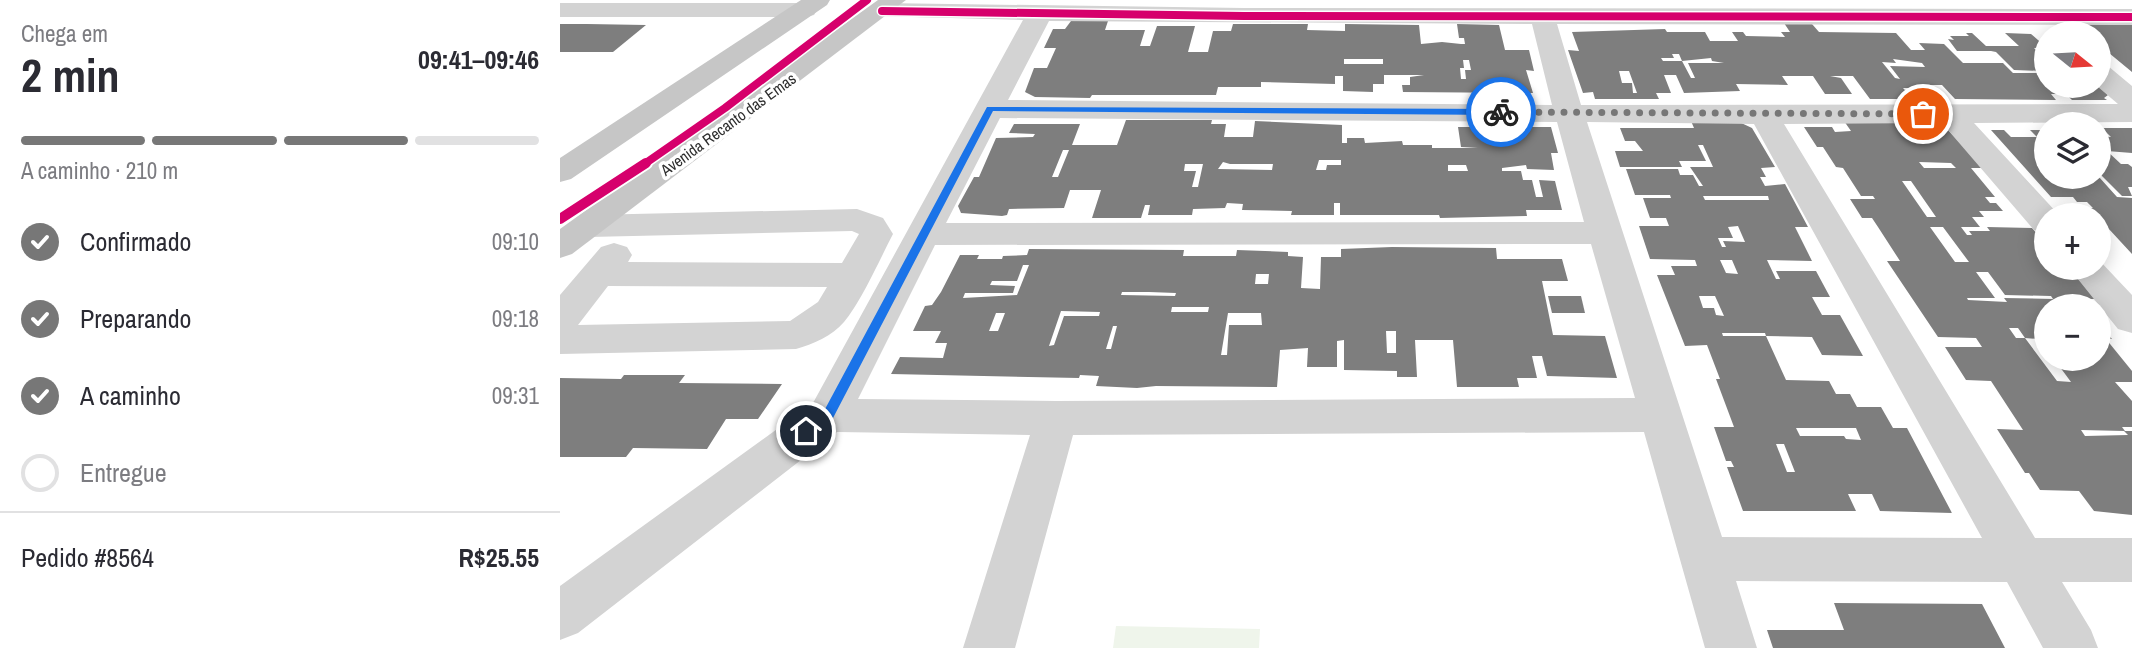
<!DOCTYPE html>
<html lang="pt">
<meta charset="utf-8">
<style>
:root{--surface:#fff;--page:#f7f7f7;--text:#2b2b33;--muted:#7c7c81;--line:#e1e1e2;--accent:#777}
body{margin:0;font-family:"Archivo Narrow",sans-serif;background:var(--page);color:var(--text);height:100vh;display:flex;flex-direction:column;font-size:26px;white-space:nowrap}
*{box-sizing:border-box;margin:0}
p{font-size:23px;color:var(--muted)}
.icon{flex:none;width:38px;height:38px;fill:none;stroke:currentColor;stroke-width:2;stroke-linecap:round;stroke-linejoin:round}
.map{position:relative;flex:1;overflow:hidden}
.sheet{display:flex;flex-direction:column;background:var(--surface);width:560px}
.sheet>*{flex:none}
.needle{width:46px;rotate:108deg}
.fabs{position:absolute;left:1474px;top:21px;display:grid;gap:14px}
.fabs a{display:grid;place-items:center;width:77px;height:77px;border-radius:50%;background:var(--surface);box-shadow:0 4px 18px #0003;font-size:35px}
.pin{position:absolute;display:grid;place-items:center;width:60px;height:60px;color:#fff;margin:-30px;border:4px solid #fff;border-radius:50%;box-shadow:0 2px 7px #0007}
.courier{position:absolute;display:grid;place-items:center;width:70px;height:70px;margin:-35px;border:5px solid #1a73e8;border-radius:50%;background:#fff;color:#222;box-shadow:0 2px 9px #0007}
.head em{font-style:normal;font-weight:700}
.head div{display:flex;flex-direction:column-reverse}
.head{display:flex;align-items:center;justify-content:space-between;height:119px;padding:0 21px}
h1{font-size:46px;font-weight:700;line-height:52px}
.bar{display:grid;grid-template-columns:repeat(4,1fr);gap:10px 7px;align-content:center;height:84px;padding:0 21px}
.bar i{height:9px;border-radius:5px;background:var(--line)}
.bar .selected{background:var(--accent)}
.bar p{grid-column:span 4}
.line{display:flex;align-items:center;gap:18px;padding:0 21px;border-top:2px solid var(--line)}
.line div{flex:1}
ol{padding:0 21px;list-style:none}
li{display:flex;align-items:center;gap:21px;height:77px}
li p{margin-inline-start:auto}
li .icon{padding:7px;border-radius:50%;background:var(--accent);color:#fff;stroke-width:4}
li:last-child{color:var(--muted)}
li i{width:38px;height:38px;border:4px solid var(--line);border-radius:50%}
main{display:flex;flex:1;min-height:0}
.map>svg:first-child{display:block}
.green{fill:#eff5eb}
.building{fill:#7e7e7e;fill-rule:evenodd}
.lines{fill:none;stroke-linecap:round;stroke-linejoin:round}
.minor{fill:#d3d3d3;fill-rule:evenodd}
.major{fill:#c6c6c6;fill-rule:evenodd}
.cycleway-far1-casing{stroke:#fff;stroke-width:11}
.cycleway-casing{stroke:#fff;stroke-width:14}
.cycleway-far1{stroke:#d6006c;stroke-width:8}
.cycleway{stroke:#d6006c;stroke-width:10}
.route{fill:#1a73e8}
.done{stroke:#777;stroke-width:7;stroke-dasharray:0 12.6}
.labels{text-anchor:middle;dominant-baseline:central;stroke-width:7;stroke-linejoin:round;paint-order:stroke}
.far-street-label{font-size:16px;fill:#2e2e2e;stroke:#fff}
</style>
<main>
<section class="sheet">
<div class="head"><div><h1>2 min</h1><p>Chega em</p></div><em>09:41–09:46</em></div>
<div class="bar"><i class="selected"></i><i class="selected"></i><i class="selected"></i><i></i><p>A caminho · 210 m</p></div>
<ol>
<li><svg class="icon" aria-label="check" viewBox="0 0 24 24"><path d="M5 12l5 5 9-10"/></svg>Confirmado<p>09:10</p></li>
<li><svg class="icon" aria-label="check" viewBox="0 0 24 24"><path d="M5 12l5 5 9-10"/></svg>Preparando<p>09:18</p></li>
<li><svg class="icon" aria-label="check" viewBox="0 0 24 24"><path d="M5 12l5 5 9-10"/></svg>A caminho<p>09:31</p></li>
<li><i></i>Entregue</li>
</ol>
<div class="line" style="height:91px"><div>Pedido #8564</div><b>R$25.55</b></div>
</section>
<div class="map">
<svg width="1572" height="648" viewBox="0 0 1572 648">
<rect width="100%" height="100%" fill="#fff"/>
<polygon class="green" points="556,626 700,629 699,648 553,648"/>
<g class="building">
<path d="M511,21H548L545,30H585L580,46H590L597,26H635L628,52H648L653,31H671L673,24H748L747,30L785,31V24L859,25L861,44L882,42L901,44H905L904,38H899L897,24L939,25L945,50H969L974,71L966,70L973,93L843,92L842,85H850V77L864,75H824V84H813V92L783,91V76H775V84L701,82V87H658L656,95H532L530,98L475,97L465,92L474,68H487L496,48H484L493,29H505ZM784,59H823V64H784ZM903,60H909L911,70H905L906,79H901L900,68H904Z"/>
<path d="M1224,23L1252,24L1259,32L1336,33L1351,50H1365L1359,43L1384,44L1403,63H1443L1453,73H1486V86H1538L1548,95L1544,98L1547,100H1512L1506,94H1491L1496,100L1395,99L1382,85H1356L1358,88H1343L1353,99H1310L1293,76H1270L1281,78L1292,94H1265L1253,76H1222L1228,85L1176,84L1180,91L1124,93L1116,75H1104L1111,93H1096L1099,99H1035L1033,92L1023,93L1008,50L1019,51L1012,32L1105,29L1107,32H1145L1150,41H1178L1172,32H1183L1186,36L1225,37L1221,32H1230ZM1112,54H1119L1122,61L1151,58L1152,61L1164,63H1128L1135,78H1131L1122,61H1103L1101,58H1114ZM1333,59L1362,63L1365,67L1330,66L1340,79L1335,78L1322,62L1336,63ZM1059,71H1069L1077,93H1073L1072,83H1062Z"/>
<polygon points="0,24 27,24 86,25 53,52 0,52"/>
<polygon points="1513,24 1572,25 1572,72 1549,53 1538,53 1538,33 1513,33 1510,31 1520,31"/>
<polygon points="1406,33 1412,33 1426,46 1459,46 1445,33 1471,34 1486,47 1474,48 1479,53 1486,53 1486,71 1454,70 1436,52 1431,51 1397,51 1388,39 1394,40 1390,36 1409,36"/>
<path d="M566,120H652L651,124H666L664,137H693L695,121L782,125V143H787V138H804L805,143L842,141L843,145H872V148H918L901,147L898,127H915L916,132H921L920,127H991L998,153H991L994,170L967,169L966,165L942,168V171H961L963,180H972L976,197H983L979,180L995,181L1002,210H966L967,216L880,218L879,215H780V203H774V215H731L732,211L682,210L683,204L667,203L665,208L633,209L632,215H588L590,205H585L581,218H532L541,190H510L504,208L449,209L447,215L442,216L401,213L398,206L414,177H419L436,138L473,137L475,134L449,133L454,124H520L512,145H557ZM503,150H509L498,177H492ZM759,160H781V165H767L766,170H756ZM663,162L670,164H713L712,170L658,169ZM625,164H643L638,187H632L636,171H624ZM888,165H906L908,171H888Z"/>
<path d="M1131,121H1177L1192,128L1215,167L1201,168L1206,177H1200L1205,186L1225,184L1248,227H1235L1252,261L1207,260L1216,279H1220L1216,271H1256L1270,297H1252L1262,315H1280L1303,356L1262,355L1252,337L1206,336L1205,333H1162L1163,336H1206L1226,380L1269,381L1276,394H1290L1297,407H1321L1333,428H1347L1392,513L1320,511L1312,494H1288L1296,511H1183L1167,467H1174L1171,461H1166L1154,427H1174L1156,379H1160L1147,345L1125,346L1097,275H1115L1111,266H1137L1135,260L1090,259L1079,226H1109L1106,218H1090L1083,198H1111L1110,195H1075L1066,169H1118L1120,175H1133L1139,186H1143L1130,167H1153L1143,145H1138L1146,161H1119L1122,167H1060L1055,151H1083L1075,141H1065L1060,128H1134ZM1143,196H1208L1209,200H1145ZM1178,226L1185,242L1163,241L1166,247H1162L1158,238H1173L1168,227ZM1160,260H1172L1178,274L1166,273ZM1139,296H1155L1164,316L1156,315L1154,308H1143ZM1236,428H1296L1301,440L1286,439L1284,436H1240ZM1216,444H1224L1235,472H1227Z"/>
<path d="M1284,121L1374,123L1386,128L1424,168H1411L1435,197H1425L1430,203H1436L1443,211H1419L1424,217H1412L1420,227H1401L1407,235H1412L1409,231H1430L1427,227L1472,228L1486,244V268H1509L1536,299H1519L1525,306H1486V347L1479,339L1465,338L1458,328H1449L1456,338H1465L1497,381L1511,382L1494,359H1538V323L1552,339H1546L1572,371V382H1555L1572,401V427H1562L1565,431L1521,430L1525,436L1568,435L1564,431H1572V515L1534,511L1519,491L1480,490L1469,473H1465L1437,429L1463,430L1431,381L1406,380L1385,347H1422L1416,338L1378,337L1327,261H1340L1318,227L1312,218H1302L1290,199H1315L1313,196H1301L1283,168L1276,167L1263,147H1257L1244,127H1272L1275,132L1291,131ZM1359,162L1391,163L1396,168H1364ZM1342,181H1351L1376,217H1367ZM1370,227H1383L1409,262H1395ZM1416,272H1428L1445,295L1491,296L1493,299L1444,298L1447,302L1408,300L1407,298H1435Z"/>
<polygon points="1542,128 1572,128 1572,153 1547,151 1561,164 1568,164 1572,167 1572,187 1568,187 1572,196 1562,196 1538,172 1538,136 1551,137"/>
<polygon points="1431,130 1444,130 1451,137 1477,137 1470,130 1486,130 1486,177 1539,177 1557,197 1572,198 1572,254 1548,228 1538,228 1538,215 1522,215 1516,209 1533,208 1527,202 1517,202 1513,197 1491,197"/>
<path d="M832,247L936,248L937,259H1002L1008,281H982L993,335L1045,336L1057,378L987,376L982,356H972L977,378H957L959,387H897L893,340H855L857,377H837V371L784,370V340L777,341V367H747L748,348L720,350L717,387L596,386L577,388L536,386L539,376L520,375L519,378L331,374L340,357L383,358L387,343H375L381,331H353L365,306L372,305L381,292L400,255H419L417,259H442L443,256L467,255L469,249L624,250L623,256H676L677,250L728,252V256L743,257L741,288L760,289L761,257H781V249ZM463,265H469L457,295L403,298L405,293H453L455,286L430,285L432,281H457ZM696,274H709L708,284H695ZM562,292H589L616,293L615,296L561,295ZM612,307H649L648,312H611ZM501,311L540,312L539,316H504L494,345L489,346ZM436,313H445L438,331H429ZM668,313H701L702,325H669L667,355H661ZM553,326H557L551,349H546ZM826,331H836V353H827Z"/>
<polygon points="988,296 1021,296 1025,313 992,313"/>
<polygon points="64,375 125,375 119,383 222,384 198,419 166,419 147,449 73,448 66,457 0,457 0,378 61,379"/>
<polygon points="1274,603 1422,604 1445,648 1213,648 1207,630 1284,630"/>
</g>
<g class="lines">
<g class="minor">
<polygon points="0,3 245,3 254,5 257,10 254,15 245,17 0,17"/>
<path d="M322,3L684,8L1572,9V25L997,24L1021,105L1558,104L1537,86L1538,64L1548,66L1572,86V122L1414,123L1498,214L1486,215V233L1474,230L1382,123L1224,124L1475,538H1572V582H1502L1531,630L1538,648H1483L1447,582L1176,581L1197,648H1145L1084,432L513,435L455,648H403L470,435L277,432L18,633L0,640V586L253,403L463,20L313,16L309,11L313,6ZM489,21L972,24L992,105L448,100ZM440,118L997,122L1024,222L386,223ZM1027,122L1194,124L1422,538L1162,537ZM1031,244L1075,398L496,401L298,399L375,245Z"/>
<path d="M297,209L323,218L333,234C320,259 301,302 284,322C272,336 253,344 236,349L0,354V295L41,247L54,243L67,247L72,255L68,262L282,263L299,234L292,231L29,237L17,234L12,226L17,218L29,215ZM48,286L267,287L258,302L230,321L18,325Z"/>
<polygon points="1538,259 1572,295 1572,333 1558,329 1509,268 1538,268"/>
</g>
<g class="major">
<polygon points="241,0 270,0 267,5 11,179 0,182 0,158"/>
<polygon points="318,0 346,0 12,254 0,258 0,229"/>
</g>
<defs>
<g id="cycleway-far1">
<polyline points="322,11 684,16 1572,17"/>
<polyline points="83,165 165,108 307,0"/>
</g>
<polyline id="cycleway" points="0,219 86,163"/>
</defs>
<use href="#cycleway-far1" class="cycleway-far1-casing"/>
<use href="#cycleway" class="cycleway-casing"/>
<use href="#cycleway-far1" class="cycleway-far1"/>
<use href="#cycleway" class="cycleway"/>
</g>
<polygon class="route" points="427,107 941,109 946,112 941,115 433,111 273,418 250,435 241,435 241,428 264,411"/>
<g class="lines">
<polyline class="done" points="941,112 1363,114"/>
</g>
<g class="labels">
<g class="far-street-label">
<text transform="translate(168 124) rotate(-36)">Avenida Recanto das Emas</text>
</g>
</g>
</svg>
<div class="fabs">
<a><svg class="needle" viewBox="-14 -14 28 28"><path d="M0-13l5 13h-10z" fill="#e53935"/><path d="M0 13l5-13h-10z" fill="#7c7c81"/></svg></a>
<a><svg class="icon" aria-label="layers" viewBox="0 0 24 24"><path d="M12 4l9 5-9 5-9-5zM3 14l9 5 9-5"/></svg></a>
<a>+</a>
<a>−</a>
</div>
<div class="pin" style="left:1363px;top:114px;background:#ea580c"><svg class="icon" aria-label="bag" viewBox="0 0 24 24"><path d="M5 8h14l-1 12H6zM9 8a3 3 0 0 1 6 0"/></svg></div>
<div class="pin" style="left:246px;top:431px;background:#1f2937"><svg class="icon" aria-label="home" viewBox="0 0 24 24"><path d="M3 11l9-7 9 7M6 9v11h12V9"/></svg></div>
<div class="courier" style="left:941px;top:112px"><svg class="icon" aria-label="bike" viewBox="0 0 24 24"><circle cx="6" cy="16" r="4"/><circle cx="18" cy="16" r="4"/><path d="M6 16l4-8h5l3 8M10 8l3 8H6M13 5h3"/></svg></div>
</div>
</main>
